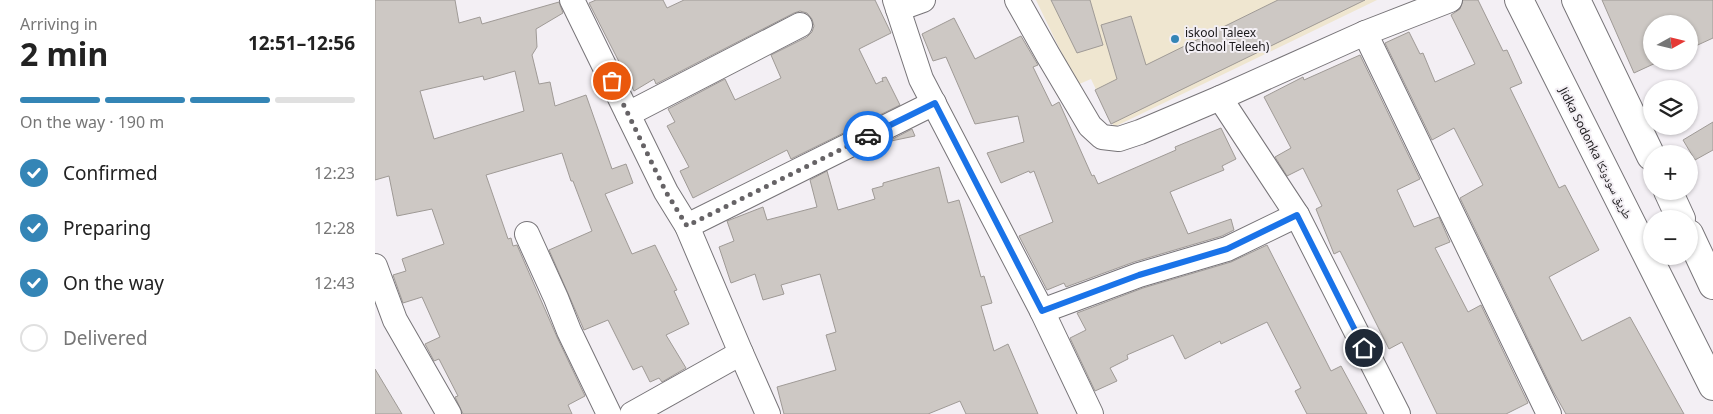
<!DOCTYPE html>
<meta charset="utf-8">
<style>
:root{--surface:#fff;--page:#f6f6f6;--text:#222;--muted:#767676;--line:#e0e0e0;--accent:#3485b6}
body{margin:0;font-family:"Noto Sans","Noto Naskh Arabic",sans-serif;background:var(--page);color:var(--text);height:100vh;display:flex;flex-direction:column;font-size:19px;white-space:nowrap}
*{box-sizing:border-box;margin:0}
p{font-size:16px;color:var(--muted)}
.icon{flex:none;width:28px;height:28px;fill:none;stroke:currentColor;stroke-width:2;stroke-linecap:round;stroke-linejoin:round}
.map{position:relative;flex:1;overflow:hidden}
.sheet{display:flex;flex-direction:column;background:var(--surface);width:375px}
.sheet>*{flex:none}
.needle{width:32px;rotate:82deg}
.tools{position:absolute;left:1268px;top:15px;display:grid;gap:10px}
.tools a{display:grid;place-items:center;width:55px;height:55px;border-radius:50%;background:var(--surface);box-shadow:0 1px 4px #0004;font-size:25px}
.pin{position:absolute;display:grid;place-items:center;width:42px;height:42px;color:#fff;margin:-21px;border:2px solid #fff;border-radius:50%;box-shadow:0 1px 5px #0007}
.courier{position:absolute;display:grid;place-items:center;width:50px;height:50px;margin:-25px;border:4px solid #1a73e8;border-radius:50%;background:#fff;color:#222;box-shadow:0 1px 6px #0007}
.head em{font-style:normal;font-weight:700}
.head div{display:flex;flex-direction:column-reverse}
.head{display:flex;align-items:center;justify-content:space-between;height:85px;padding:0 20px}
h1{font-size:32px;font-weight:700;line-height:38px}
.bar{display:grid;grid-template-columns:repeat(4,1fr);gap:8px 5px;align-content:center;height:60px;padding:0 20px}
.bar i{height:6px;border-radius:4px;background:var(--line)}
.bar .selected{background:var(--accent)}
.bar p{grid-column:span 4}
ol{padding:0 20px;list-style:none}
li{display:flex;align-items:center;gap:15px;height:55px}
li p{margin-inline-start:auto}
li .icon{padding:5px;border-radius:50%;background:var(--accent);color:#fff;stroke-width:4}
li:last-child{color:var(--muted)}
li i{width:28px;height:28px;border:2px solid var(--line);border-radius:50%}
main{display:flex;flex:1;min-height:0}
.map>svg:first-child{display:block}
.education{fill:#efe6d0}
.building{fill:#cdc8c4;stroke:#9f9a96;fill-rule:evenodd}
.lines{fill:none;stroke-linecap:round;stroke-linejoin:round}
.minor-casing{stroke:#777478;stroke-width:26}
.secondary-casing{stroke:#777478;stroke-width:30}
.minor{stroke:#fff;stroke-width:24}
.secondary{stroke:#fff;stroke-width:28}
.done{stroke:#666366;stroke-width:5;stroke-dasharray:0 9}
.route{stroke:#1a73e8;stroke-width:6}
.poi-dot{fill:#3485b6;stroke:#f3eff4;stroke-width:2}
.labels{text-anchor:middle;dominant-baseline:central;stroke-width:4;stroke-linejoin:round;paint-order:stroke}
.poi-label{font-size:12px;fill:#1a181a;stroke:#f3eff4;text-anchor:start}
.street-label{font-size:12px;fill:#1a181a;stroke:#f3eff4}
</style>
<main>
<section class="sheet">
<div class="head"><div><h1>2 min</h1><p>Arriving in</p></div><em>12:51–12:56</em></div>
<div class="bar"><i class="selected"></i><i class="selected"></i><i class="selected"></i><i></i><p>On the way · 190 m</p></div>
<ol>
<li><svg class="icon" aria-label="check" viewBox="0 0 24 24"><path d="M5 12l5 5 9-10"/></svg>Confirmed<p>12:23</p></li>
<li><svg class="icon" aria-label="check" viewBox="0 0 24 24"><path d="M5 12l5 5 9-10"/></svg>Preparing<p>12:28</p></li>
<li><svg class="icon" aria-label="check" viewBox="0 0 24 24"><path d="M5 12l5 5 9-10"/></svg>On the way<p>12:43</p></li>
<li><i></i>Delivered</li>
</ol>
</section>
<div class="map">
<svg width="1338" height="414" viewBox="0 0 1338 414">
<rect width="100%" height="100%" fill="#f3eff4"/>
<polygon class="education" points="661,0 1002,0 739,127 716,79 702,85"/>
<g class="building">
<path d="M0,0H80L84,23L105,17L107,24L184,2L188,13L161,29L162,47L157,55L164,84L175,82L180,106L211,95L237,169L251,164L258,183L230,194L257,254L280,245L302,290L299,291L314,324L291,335L311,368L287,382L284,378L275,382L267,366L258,370L233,320L209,330L174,250L217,231L198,181H196L187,153L111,175L133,239L136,238L138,246L142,245L182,337L210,396L193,405L197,414H88L80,397L83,396L64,359L59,361L50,344L65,337L47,297L28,303L18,275L31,271L27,259L69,244L57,209L22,216L14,176L0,180ZM140,71L149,111L59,139L45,91L108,76L109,80Z"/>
<polygon points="221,0 288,0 292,8 309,0 500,0 516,33 484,49 501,84 507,81 508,82 507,78 511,77 525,105 416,159 412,150 318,198 305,171 314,167 292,126 300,122 293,109 350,79 360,100 406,78 396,55 432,37 437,32 439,26 437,19 432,13 425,11 419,13 281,84 279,79 259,91 214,3"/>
<polygon points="676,0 715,0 728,45 702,53"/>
<polygon points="903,0 990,0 736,124 720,90 742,79 726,25 756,16 771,65"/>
<polygon points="1088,0 1103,0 1128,51 1132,50 1147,83 1135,88 1184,188 1190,185 1224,250 1174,277 1207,341 1255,317 1309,414 1191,414 1178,391 1085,198 1108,185 1079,128 1057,140 1010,43 1034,32 1045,54 1048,53 1060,82 1100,64 1076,15 1085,9"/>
<polygon points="1227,0 1338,0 1338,38 1314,49 1314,24 1276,24 1276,61 1285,61 1259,73"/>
<polygon points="579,18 600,59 646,36 663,65 658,67 677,106 684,102 717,176 719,175 723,184 801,150 800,147 846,128 861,159 847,166 849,170 795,192 813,234 856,219 859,230 847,236 759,262 691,287 689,283 672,290 644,236 678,222 659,171 655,173 654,171 626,183 612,153 649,142 643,116 600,124 571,57 558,61 547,34"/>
<polygon points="985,55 1045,179 1022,190 1039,227 1064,217 1075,242 1060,248 1093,312 1106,305 1153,403 1131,414 1062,414 1027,342 1014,349 965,251 959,254 941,209 947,206 928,168 912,176 900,157 916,148 889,97 928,77 929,80"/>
<polygon points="1338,122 1338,150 1320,160 1308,140"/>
<polygon points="537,129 540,136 516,141 516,140"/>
<polygon points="564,167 573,203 584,200 606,277 609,276 617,303 606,306 619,351 633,344 663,414 591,414 585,401 553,414 409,414 402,387 461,370 451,335 461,332 445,274 406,285 409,294 388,300 380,274 356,283 344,247 359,241 352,221 388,207 392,220 442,207 435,180 452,171 463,210 500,199 497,189 508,186 508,183"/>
<polygon points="892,245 956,371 966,366 992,414 932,414 920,391 926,388 892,322 846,344 845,341 810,359 798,335 752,355 753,359 735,368 742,381 720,391 695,338 711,330 702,313 768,288 856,262"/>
<polygon points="0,369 27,414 0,414"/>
</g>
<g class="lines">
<defs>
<g id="minor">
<polyline points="197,0 291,192 312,226 366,353 393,414"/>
<polyline points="520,0 546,79 667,311 716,414"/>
<polyline points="642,0 673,55 715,126 727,137 744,139 765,132 845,98 990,33 1075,0"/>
<polyline points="523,9 548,0"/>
<polyline points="990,33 1174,414"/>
<polyline points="845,98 922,215 1023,414"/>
<polyline points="253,114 425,25"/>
<polyline points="312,226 559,103"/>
<polyline points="152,234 181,298 194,331 234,414"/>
<polyline points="0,266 20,320 74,414"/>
<polyline points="667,311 764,275 852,249 922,215"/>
<polyline points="257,414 366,353"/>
</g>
<g id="secondary">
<polyline points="1144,0 1338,386"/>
<polyline points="1201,0 1276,156"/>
<polyline points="1293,191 1306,219"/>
<polyline points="1314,234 1338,285"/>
</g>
</defs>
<use href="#minor" class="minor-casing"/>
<use href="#secondary" class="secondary-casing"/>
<use href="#minor" class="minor"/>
<use href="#secondary" class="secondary"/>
</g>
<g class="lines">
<polyline class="done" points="237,81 291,192 312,226 493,136"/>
<polyline class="route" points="493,136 560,103 667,311 764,275 852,249 922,215 989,348"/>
</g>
<circle class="poi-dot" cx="800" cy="39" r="5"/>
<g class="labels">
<g class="poi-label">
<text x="810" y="32">iskool Taleex<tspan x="810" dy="14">(School Teleeh)</tspan></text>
</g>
<g class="street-label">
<text transform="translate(1221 153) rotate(63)">Jidka Sodonka طريق سودونكا</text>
</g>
</g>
</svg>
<div class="tools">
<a><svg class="needle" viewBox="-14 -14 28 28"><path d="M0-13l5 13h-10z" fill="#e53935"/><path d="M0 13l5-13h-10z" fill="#767676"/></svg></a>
<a><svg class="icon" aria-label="layers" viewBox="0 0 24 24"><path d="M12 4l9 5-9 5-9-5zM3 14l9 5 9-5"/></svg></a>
<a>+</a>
<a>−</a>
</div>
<div class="pin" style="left:237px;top:81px;background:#ea580c"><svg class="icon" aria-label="bag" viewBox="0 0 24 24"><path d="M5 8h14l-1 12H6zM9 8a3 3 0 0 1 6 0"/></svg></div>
<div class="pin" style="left:989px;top:348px;background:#1f2937"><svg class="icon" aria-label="home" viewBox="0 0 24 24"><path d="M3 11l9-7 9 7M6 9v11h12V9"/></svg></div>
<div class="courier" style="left:493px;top:136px"><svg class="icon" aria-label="car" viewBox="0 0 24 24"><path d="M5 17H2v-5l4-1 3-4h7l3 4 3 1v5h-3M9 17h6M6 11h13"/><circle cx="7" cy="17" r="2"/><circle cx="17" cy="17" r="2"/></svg></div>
</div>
</main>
